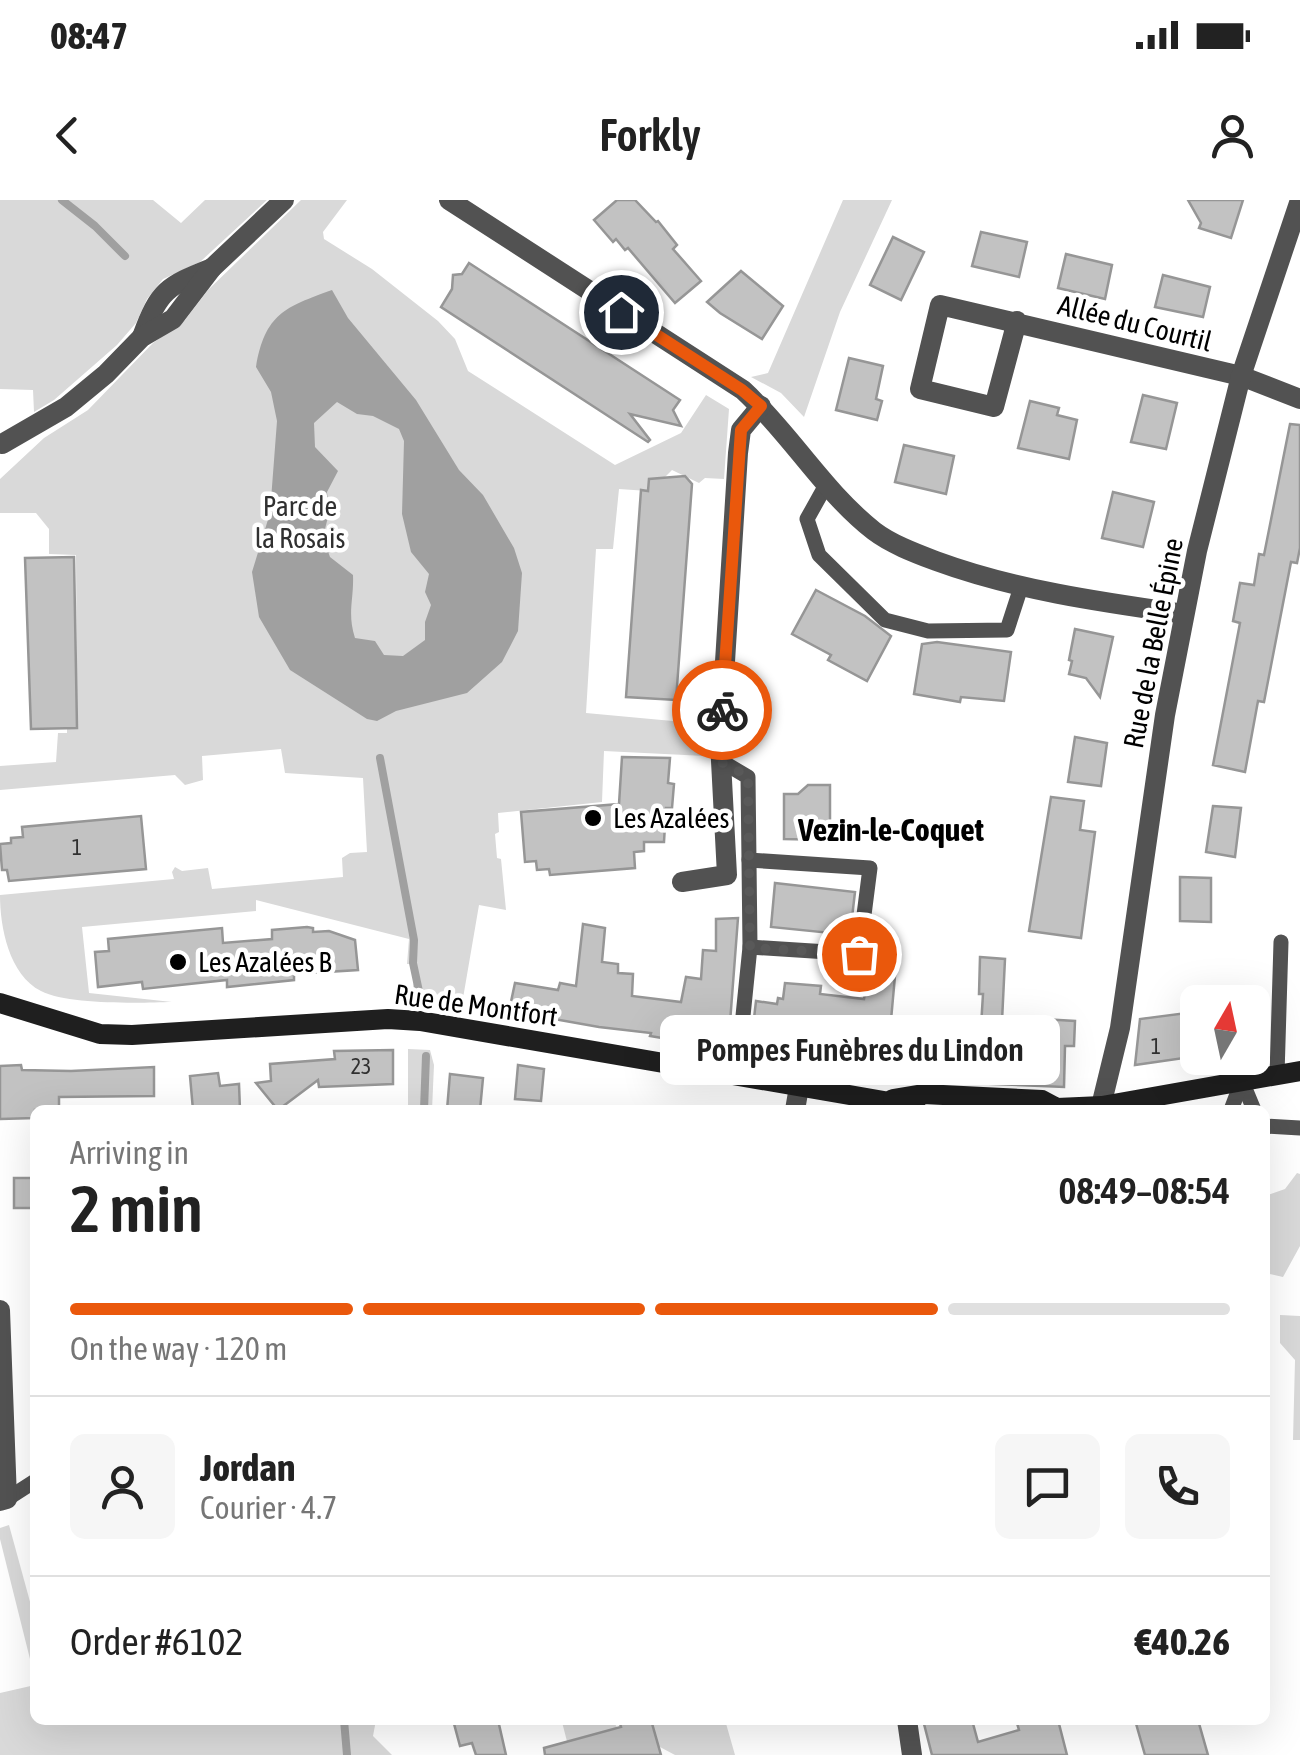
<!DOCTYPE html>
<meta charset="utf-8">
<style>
:root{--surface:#fff;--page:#f6f6f6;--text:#222;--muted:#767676;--line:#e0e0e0;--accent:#ea580c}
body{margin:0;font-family:"Asap Condensed",sans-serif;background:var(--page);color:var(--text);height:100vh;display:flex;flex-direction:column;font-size:38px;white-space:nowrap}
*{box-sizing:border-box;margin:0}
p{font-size:32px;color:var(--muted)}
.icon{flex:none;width:55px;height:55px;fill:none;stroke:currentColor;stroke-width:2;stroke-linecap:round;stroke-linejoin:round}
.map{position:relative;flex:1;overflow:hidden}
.sheet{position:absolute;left:30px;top:905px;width:1240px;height:620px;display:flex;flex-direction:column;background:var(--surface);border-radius:15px;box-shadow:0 10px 40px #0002}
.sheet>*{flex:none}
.needle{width:65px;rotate:9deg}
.buttons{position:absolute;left:1180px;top:785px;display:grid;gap:20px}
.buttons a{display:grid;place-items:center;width:90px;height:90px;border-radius:15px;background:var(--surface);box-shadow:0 10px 40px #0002;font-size:50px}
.pin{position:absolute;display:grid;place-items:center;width:85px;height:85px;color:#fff;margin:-42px;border:5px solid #fff;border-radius:50%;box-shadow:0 2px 10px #0007}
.courier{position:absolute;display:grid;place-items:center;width:100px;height:100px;margin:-50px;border:8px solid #ea580c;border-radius:50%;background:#fff;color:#222;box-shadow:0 2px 12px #0007}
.bubble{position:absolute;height:70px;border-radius:15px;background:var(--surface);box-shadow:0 10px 40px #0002;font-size:32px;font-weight:600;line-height:70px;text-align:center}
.headline em{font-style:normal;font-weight:600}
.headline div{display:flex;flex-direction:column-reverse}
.headline{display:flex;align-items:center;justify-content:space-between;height:170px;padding:0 40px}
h1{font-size:65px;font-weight:600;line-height:75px}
.bar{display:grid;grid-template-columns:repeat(4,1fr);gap:15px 10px;align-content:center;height:120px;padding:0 40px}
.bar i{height:12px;border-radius:8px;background:var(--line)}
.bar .selected{background:var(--accent)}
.bar p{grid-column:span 4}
.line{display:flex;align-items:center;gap:25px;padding:0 40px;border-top:2px solid var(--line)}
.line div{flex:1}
.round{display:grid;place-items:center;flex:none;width:105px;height:105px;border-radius:15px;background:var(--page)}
.status{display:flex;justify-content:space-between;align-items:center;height:70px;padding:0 50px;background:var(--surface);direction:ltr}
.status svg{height:28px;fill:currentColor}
header{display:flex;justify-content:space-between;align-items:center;height:130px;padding:0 40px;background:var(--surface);font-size:45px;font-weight:600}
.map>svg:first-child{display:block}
.green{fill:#d9d9d9}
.water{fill:#a0a0a0;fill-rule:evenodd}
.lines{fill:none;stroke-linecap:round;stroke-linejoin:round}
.stream{stroke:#a0a0a0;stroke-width:8}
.building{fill:#c2c2c2;stroke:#969696;stroke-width:2.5}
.service{stroke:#525252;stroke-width:15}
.minor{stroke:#525252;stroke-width:20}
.tertiary{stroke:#525252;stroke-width:20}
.secondary{stroke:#1f1f1f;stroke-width:20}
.done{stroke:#595959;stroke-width:10;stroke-dasharray:0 18}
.route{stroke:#ea580c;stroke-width:12}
.poi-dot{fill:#000;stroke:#fff;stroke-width:4}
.labels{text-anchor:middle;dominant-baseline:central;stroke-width:9;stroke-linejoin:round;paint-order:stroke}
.number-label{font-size:22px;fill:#303030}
.street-label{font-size:28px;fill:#000;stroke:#fff}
.park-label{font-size:28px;fill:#303030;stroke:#fff}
.poi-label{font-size:28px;fill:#000;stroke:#fff;text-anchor:start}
.quarter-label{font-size:32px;font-weight:bold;fill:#000;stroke:#fff}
</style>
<div class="status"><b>08:47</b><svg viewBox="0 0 49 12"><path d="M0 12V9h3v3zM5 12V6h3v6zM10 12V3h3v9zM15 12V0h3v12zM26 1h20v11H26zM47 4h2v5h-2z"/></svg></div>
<header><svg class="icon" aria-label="back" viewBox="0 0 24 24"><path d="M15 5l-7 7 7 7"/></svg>Forkly<svg class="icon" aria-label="person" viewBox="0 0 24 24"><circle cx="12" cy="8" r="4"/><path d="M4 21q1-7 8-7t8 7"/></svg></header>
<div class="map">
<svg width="1300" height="1555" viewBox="0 0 1300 1555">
<rect width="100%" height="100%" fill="#fff"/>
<g class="green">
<polygon points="0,0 153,0 181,23 205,0 267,0 200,62 163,79 147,99 136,123 117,145 54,200 34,212 33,190 0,189"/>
<path d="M301,0H347L323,32L324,39L372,69L438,121L455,139L468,171L615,265L681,233L706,195L729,209L724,279L705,278L699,283L672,270L665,277L649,279L648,291L619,289L613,349H596L586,513L705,524V556L604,551L602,602L498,613L499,632L495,634L497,658L501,659L506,710L479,705L462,804L412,796L416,764H407L409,739L256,700V711L82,727L89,793L172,802C140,803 68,805 41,791C9,775 0,727 0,695L174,679L172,672L175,667L182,671L208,668L212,689L343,677L342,658L350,653L367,652L363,578L285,573L281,549L202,556L203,580L185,585L175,575L0,590V566L56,562L58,533H67V528L77,527L76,355L49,354V329L36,313H0V279L44,238L88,210L153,143L185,120L208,90Z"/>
<polygon points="843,0 892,0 840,112 804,217 781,193 751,177 768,173"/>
<polygon points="408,849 430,850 434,865 432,910 408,910"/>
<polygon points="1297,973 1300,974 1300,1046 1283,1077 1265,1073 1265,996 1285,989"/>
<polygon points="1280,1115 1300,1116 1300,1240 1293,1240 1295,1160 1280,1143"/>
<polygon points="9,1325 35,1420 35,1479 0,1339 0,1328"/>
<polygon points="35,1485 35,1520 376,1520 373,1536 392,1555 0,1555 0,1493"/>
<polygon points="566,1520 612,1520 619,1530 651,1523 651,1520 725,1520 735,1555 675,1555 660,1547 655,1555 570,1553 562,1522"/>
</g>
<path class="water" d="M332,90L348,118L416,200L459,270L483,295L514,348L522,373L518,431L502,462L467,493L396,511L377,521L367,519L290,470L259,417L252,372L270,313L277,221L271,192L256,167C265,114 285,107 332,90ZM337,202L357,214L373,216L399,229L404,241L402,314L411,352L429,374L425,392L431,405L425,422V440L403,456L384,455L375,441L355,438C347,413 354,400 353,375L330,357L323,337L329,313L327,292L338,271L315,247L314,223Z"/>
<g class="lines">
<g class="stream">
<polyline points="62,0 95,26 125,56"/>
<polyline points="380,558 414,740 413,763 420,796"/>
<polyline points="424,910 426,856"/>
<polyline points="344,1520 347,1555"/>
</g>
</g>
<g class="building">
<polygon points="617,0 635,0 656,22 658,21 677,45 673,49 701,81 675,103 628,48 625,50 616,39 613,42 594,20"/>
<polygon points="1188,0 1243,0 1231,38 1199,28 1201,23"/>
<polygon points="981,32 1027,42 1019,77 972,66"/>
<polygon points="893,37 924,52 901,100 870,85"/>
<polygon points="1066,54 1112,65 1105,99 1058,88"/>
<polygon points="469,63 680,200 673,210 681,226 630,214 650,240 648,242 441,107 452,89 453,75 462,74"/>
<polygon points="741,71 783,106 762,139 720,113 707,102"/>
<polygon points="1163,75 1210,87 1203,117 1155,107"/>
<polygon points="849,158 883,166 876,199 882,201 877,220 836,210"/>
<polygon points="1143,195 1177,203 1166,249 1131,242"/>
<polygon points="1030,201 1059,208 1057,215 1077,220 1069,259 1018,248"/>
<polygon points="1290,224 1300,225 1300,348 1297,363 1291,362 1264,502 1258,501 1245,572 1213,565 1240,423 1233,421 1240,383 1254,385 1259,354 1264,355"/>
<polygon points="904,245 954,256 946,294 895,282"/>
<polygon points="685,276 692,284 676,500 626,497 641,290 648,291 649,279"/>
<polygon points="1113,292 1154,302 1143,347 1102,338"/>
<polygon points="74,357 77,528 31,529 25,358"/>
<polygon points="816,390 865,416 891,436 867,481 828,460 831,455 792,434"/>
<polygon points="1075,429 1113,437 1100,497 1086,478 1069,474 1072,461 1069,460"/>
<polygon points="937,442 1011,452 1004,501 961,497 960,502 914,494 922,444"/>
<polygon points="1075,537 1107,543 1101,586 1068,582"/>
<polygon points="622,557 670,558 668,583 674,584 672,608 666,608 664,642 644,642 644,651 634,652 635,668 550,675 549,669 537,670 536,661 525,662 521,612 619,604"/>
<polygon points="808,585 830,585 830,640 784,639 784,594 798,594"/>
<polygon points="1051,597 1084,601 1080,630 1095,632 1081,738 1029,731"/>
<polygon points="1213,606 1241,608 1235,657 1206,652"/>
<polygon points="141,616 146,669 9,681 7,670 2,670 0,644 11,643 11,638 23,637 22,627"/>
<polygon points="1180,677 1211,678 1211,722 1180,721"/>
<polygon points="775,683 855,692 850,735 771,727"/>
<polygon points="738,718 728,849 650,836 651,833 599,827 509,811 515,783 558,790 560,783 576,786 583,724 605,728 602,762 618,764 618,773 633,774 632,796 681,802 686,777 701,779 703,750 716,751 716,719"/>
<polygon points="307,727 313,728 313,732 329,731 355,740 358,770 294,774 294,780 227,787 227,780 143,789 142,782 98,787 95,752 109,751 108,739 222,728 223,743 272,739 272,730"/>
<polygon points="871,750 897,754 889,842 753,827 756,801 777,804 778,798 783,799 785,783 821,786 820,794 864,799"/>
<polygon points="980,757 1005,759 1001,842 1042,845 1043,819 1075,821 1074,846 1065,846 1064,887 972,883 972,843 980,843 983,794 979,794"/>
<polygon points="1194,812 1198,820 1198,856 1135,865 1140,819"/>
<polygon points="393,850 393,884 319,887 318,880 278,910 256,883 271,881 270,864 335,859 334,851"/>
<polygon points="21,865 22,870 71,871 154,867 154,896 59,897 59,910 35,910 35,918 0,919 0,866"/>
<polygon points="518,865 544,869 541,901 515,899"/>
<polygon points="218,873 220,886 239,884 240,910 193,910 190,876"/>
<polygon points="450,874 483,878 480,910 447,910"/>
<rect x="14" y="978" width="21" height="30"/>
<polygon points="453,1520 498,1520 506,1555 476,1555 472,1543 460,1546"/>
<polygon points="619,1520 651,1520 661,1555 545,1555 544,1548 621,1527"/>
<polygon points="923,1520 972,1520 978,1542 1019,1530 1016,1520 1058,1520 1067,1555 932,1555"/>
<polygon points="1135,1520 1198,1520 1208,1555 1145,1555"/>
</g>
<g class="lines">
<g class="service">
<polyline points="826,285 807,319 819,355 885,420 928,431 1007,430 1021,387"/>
<polyline points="721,561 748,577 750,747 737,875"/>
<polyline points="749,660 870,668 859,754 750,747"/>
<polyline points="1277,875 1281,742"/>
<polyline points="1242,881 1254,910"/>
<polyline points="1231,910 1242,881"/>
<polyline points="1265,926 1300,928"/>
<polyline points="7,1299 35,1281"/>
</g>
<g class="minor">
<path d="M449,0L743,190C790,233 823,291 874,331C891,344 915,353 936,361C1015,390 1100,402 1184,414"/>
<polyline points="1017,121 994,207 920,189 940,105 1241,176 1300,199"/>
<path d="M142,137C159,90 167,86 212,68"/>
<polyline points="2,244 66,207 106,174 142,137 173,119 212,68 284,0"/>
<polyline points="682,682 727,675 720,542 738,253 741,230 761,206"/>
<polyline points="0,1110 7,1299 0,1301"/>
</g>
<g class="tertiary">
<polyline points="795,910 799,887"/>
<polyline points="1100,910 1120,828 1165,515 1197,351 1241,176 1300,0"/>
<polyline points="907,1520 912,1555"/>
</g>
<g class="secondary">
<polyline points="0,803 100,834 132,835 388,819 420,821 884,901 917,910"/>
<polyline points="893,899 923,894 1042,900 1057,908 1102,906 1300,871"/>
</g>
</g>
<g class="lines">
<polyline class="done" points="722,510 721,562 748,576 750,748 859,754"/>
<polyline class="route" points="621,112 742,190 761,206 741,230 722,510"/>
</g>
<g class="poi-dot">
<circle cx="593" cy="618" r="10"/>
<circle cx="178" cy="762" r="10"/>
</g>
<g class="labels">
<g class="number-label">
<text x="77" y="647">1</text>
<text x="1156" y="846">1</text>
<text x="361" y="866">23</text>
</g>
<g class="street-label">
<text transform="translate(1135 123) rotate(14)">Allée du Courtil</text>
<text transform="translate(1153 443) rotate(-79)">Rue de la Belle Épine</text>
<text transform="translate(476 805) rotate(8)">Rue de Montfort</text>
</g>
<g class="park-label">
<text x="300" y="306">Parc de<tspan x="300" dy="32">la Rosais</tspan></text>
</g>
<g class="poi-label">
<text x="613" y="618">Les Azalées</text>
<text x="198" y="762">Les Azalées B</text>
</g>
<g class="quarter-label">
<text x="891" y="629">Vezin-le-Coquet</text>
</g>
</g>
</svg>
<div class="buttons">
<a><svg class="needle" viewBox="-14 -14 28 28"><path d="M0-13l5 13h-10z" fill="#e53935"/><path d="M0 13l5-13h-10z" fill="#767676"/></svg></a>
</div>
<div class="pin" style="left:859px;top:754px;background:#ea580c"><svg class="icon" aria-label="bag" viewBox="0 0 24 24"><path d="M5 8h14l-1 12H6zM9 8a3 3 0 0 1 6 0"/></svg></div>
<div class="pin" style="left:621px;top:112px;background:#1f2937"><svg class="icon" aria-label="home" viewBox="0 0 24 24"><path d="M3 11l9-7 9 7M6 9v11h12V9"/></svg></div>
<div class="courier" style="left:722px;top:510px"><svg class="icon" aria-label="bike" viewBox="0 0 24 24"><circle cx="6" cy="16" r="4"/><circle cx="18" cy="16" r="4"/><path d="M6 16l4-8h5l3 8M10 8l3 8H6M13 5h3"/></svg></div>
<div class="bubble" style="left:660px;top:815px;width:400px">Pompes Funèbres du Lindon</div>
<section class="sheet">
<div class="headline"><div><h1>2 min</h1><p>Arriving in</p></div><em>08:49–08:54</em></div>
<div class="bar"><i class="selected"></i><i class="selected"></i><i class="selected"></i><i></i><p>On the way · 120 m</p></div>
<div class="line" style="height:180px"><a class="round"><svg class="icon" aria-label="person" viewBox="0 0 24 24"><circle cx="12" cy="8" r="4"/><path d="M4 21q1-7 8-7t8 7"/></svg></a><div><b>Jordan</b><p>Courier · 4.7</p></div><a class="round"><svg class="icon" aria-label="chat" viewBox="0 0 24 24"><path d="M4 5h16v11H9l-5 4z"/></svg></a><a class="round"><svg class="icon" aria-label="phone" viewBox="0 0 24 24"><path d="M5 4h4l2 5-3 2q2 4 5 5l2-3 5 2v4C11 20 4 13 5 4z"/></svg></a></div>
<div class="line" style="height:130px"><div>Order #6102</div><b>€40.26</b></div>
</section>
</div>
